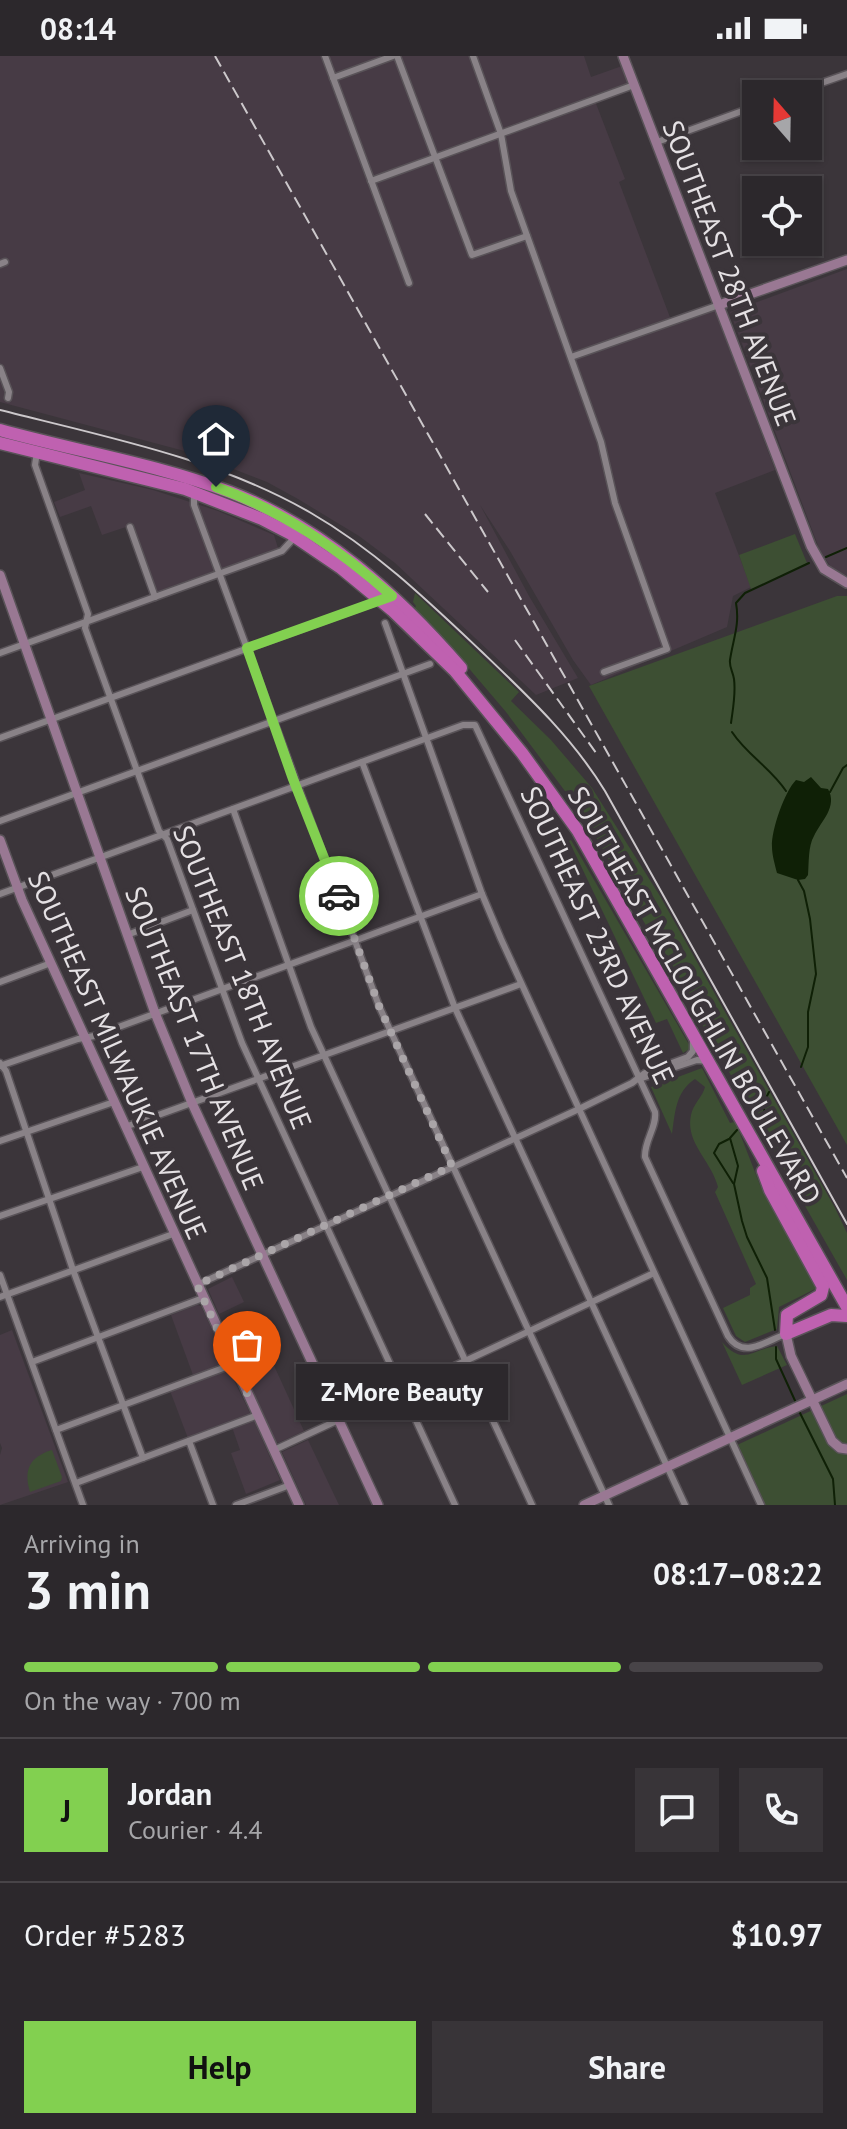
<!DOCTYPE html>
<meta charset="utf-8">
<style>
:root{--surface:#2c282c;--page:#383438;--text:#f1f3f6;--muted:#a6a6a9;--line:#484448;--accent:#82d050}
body{margin:0;font-family:"PT Sans",sans-serif;background:var(--page);color:var(--text);height:100vh;display:flex;flex-direction:column;font-size:30px;white-space:nowrap}
*{box-sizing:border-box;margin:0}
p{font-size:26px;color:var(--muted)}
.icon{flex:none;width:44px;height:44px;fill:none;stroke:currentColor;stroke-width:2;stroke-linecap:round;stroke-linejoin:round}
.map{position:relative;height:1449px;overflow:hidden}
.sheet{display:flex;flex-direction:column;background:var(--surface);flex:1}
.sheet>*{flex:none}
.needle{width:52px;rotate:340deg}
.fabs{position:absolute;left:742px;top:24px;display:grid;gap:16px}
.fabs a{display:grid;place-items:center;width:80px;height:80px;border-radius:0px;background:var(--surface);box-shadow:0 2px 6px #0004,0 0 0 2px var(--line);font-size:40px}
.pin{position:absolute;display:grid;place-items:center;width:68px;height:68px;color:#fff;margin:-82px -34px;border-radius:50% 50% 50% 0;rotate:-45deg;box-shadow:0 0 8px #0007}
.pin .icon{rotate:45deg}
.courier{position:absolute;display:grid;place-items:center;width:80px;height:80px;margin:-40px;border:6px solid #82d050;border-radius:50%;background:#fff;color:#222;box-shadow:0 2px 10px #0007}
.bubble{position:absolute;height:56px;border-radius:0px;background:var(--surface);box-shadow:0 2px 6px #0004,0 0 0 2px var(--line);font-size:26px;font-weight:700;line-height:56px;text-align:center}
.headline em{font-style:normal;font-weight:700}
.headline div{display:flex;flex-direction:column-reverse}
.headline{display:flex;align-items:center;justify-content:space-between;height:136px;padding:0 24px}
h1{font-size:52px;font-weight:700;line-height:60px}
.bar{display:grid;grid-template-columns:repeat(4,1fr);gap:12px 8px;align-content:center;height:96px;padding:0 24px}
.bar i{height:10px;border-radius:6px;background:var(--line)}
.bar .selected{background:var(--accent)}
.bar p{grid-column:span 4}
.line{display:flex;align-items:center;gap:20px;padding:0 24px;border-top:2px solid var(--line)}
.line div{flex:1}
.round{display:grid;place-items:center;flex:none;width:84px;height:84px;border-radius:0px;background:var(--page)}
.button{display:flex;gap:16px;margin-top:auto;padding:16px 24px}
.button a{flex:1;height:92px;border-radius:0px;background:var(--accent);color:#111;font-size:32px;font-weight:700;line-height:92px;text-align:center}
.button a+a{background:var(--page);color:var(--text)}
.status{display:flex;justify-content:space-between;align-items:center;height:56px;padding:0 40px;background:var(--surface);direction:ltr}
.status svg{height:22px;fill:currentColor}
.map>svg:first-child{display:block}
.built{fill:#473b45}
.green{fill:#3d4f33}
.water{fill:#0f2006}
.lines{fill:none;stroke-linecap:round;stroke-linejoin:round}
.stream{stroke:#0f2006;stroke-width:2}
.street-casing{stroke:#595358;stroke-width:9}
.secondary-casing{stroke:#595358;stroke-width:12}
.highway-casing{stroke:#595358;stroke-width:15}
.street{stroke:#898287;stroke-width:6}
.secondary{stroke:#997893;stroke-width:9}
.highway{stroke:#bf61b0;stroke-width:12}
.tram{stroke:#ccc8cb;stroke-width:2}
.rail{stroke:#ccc8cb;stroke-width:2;stroke-dasharray:12 6;stroke-linecap:butt}
.done{stroke:#aaa5a8;stroke-width:8;stroke-dasharray:0 14.4}
.route{stroke:#82d050;stroke-width:10}
.labels{text-anchor:middle;dominant-baseline:central;stroke-width:8;stroke-linejoin:round;paint-order:stroke}
.street-label{font-size:28px;fill:#e5e1e4;stroke:#3b353a}
</style>
<div class="status"><b>08:14</b><svg viewBox="0 0 49 12"><path d="M0 12V9h3v3zM5 12V6h3v6zM10 12V3h3v9zM15 12V0h3v12zM26 1h20v11H26zM47 4h2v5h-2z"/></svg></div>
<div class="map">
<svg width="847" height="1449" viewBox="0 0 847 1449">
<rect width="100%" height="100%" fill="#3b353a"/>
<g class="built">
<polygon points="0,0 584,0 591,21 622,10 630,32 595,45 625,123 619,126 671,264 713,250 775,414 715,437 751,531 733,540 727,571 591,629 573,604 510,495 480,449 529,540 578,622 536,639 395,507 359,480 298,443 267,426 192,397 0,346"/>
<polygon points="847,213 847,520 831,511 820,495 730,256"/>
<polygon points="79,417 153,434 218,455 274,479 278,492 153,537 129,470 102,479 91,450 60,461 54,446 85,434"/>
<polygon points="232,1221 244,1246 219,1258 208,1233"/>
<polygon points="197,1249 201,1250 226,1304 224,1307 193,1319 171,1259"/>
<polygon points="12,1274 68,1426 0,1449 0,1399 2,1392 0,1387 0,1279"/>
<polygon points="265,1290 304,1375 278,1387 274,1384 237,1304"/>
<polygon points="227,1310 252,1361 189,1385 169,1332"/>
<polygon points="253,1363 280,1424 246,1438 231,1397 240,1394 232,1371"/>
<polygon points="308,1384 339,1449 306,1449 282,1396"/>
</g>
<g class="green">
<polygon points="795,478 807,507 751,533 739,499"/>
<polygon points="415,537 519,636 511,645 551,684 592,732 660,840 835,1152 847,1177 847,1224 585,762 506,656 443,582 414,553 416,550 413,546"/>
<polygon points="837,540 847,540 847,1089 589,630"/>
<polygon points="571,784 691,992 683,997 667,963 656,967 569,785"/>
<path d="M702,1012L730,1067L734,1066L737,1070L760,1129L817,1230L815,1233L779,1251L777,1273L745,1286L736,1280L723,1252L750,1239V1232L756,1228L715,1136L718,1131C711,1104 685,1087 691,1059C693,1048 703,1040 705,1031L695,1023C675,1036 675,1058 672,1078L651,1031Z"/>
<path d="M722,1286C744,1311 752,1293 777,1290L787,1309L742,1329Z"/>
<polygon points="847,1338 847,1449 765,1449 737,1389"/>
<path d="M52,1394L62,1421L61,1425L30,1436C23,1413 30,1401 52,1394Z"/>
</g>
<path class="water" d="M811,721L821,732L828,733C838,751 821,765 814,780C808,790 809,807 808,819L805,823L798,824L777,817C775,809 772,799 772,791C771,774 785,735 796,724L804,726Z"/>
<g class="lines">
<g class="stream">
<polyline points="826,501 847,492"/>
<path d="M731,667C733,652 736,638 734,623C733,616 729,611 730,604C733,583 740,569 736,547L745,537L809,507"/>
<path d="M732,676C747,699 771,712 786,735"/>
<polyline points="830,736 843,712 847,709"/>
<polyline points="798,824 804,835 810,863 816,918 808,956 808,991 801,1011"/>
<polyline points="758,1062 765,1059 763,1048 769,1036"/>
<polyline points="737,1074 730,1082 738,1110 734,1128 742,1165 747,1181 767,1222 775,1274"/>
<polyline points="729,1083 719,1088 714,1097 733,1127"/>
<polyline points="776,1291 776,1303 797,1349"/>
<polyline points="799,1355 833,1423 835,1449"/>
</g>
<defs>
<g id="street">
<polyline points="325,0 409,227"/>
<polyline points="397,0 472,199 527,180"/>
<polyline points="473,0 501,78 511,135 601,386 615,447 667,593 604,616"/>
<polyline points="333,22 393,0"/>
<polyline points="790,38 847,18"/>
<polyline points="657,86 756,50"/>
<polyline points="371,125 634,29"/>
<polyline points="0,208 5,206"/>
<polyline points="571,301 719,249"/>
<polyline points="0,312 9,336 8,342"/>
<polyline points="37,396 35,409 88,558 85,572 159,775 167,783 242,987 455,1449"/>
<polyline points="194,436 194,449 379,950 609,1449"/>
<polyline points="130,471 155,541"/>
<polyline points="385,567 482,838 501,883 761,1449"/>
<polyline points="0,597 282,495 295,481"/>
<polyline points="0,682 381,544"/>
<polyline points="362,706 455,952 685,1449"/>
<polyline points="233,753 311,971 532,1449"/>
<polyline points="0,765 430,608"/>
<path d="M0,838L463,669H475L655,1056C657,1071 644,1085 645,1101L728,1280C743,1304 766,1285 786,1278"/>
<polyline points="127,879 193,854"/>
<polyline points="0,926 51,907"/>
<polyline points="0,1007 6,1015 73,1214 143,1402"/>
<polyline points="0,1010 78,983 94,980 482,838"/>
<polyline points="639,1023 697,1004 708,1005"/>
<polyline points="125,1071 521,928"/>
<polyline points="0,1085 114,1046"/>
<polyline points="0,1160 143,1111"/>
<polyline points="0,1219 83,1449"/>
<polyline points="197,1229 579,1053 632,1027 645,1017 688,1001 693,995 693,985"/>
<polyline points="0,1241 173,1178"/>
<polyline points="32,1306 203,1242"/>
<polyline points="56,1374 234,1308"/>
<polyline points="189,1385 213,1449"/>
<polyline points="274,1394 654,1217"/>
<polyline points="76,1427 258,1359"/>
<polyline points="236,1449 290,1429"/>
</g>
<g id="secondary">
<polyline points="623,0 811,490 824,513 847,527"/>
<polyline points="719,249 847,204"/>
<polyline points="0,519 155,957 192,1047 378,1449"/>
<polyline points="0,784 22,844 299,1449"/>
<polyline points="786,1278 791,1300 832,1385 840,1392 847,1393"/>
<polyline points="584,1449 847,1328"/>
</g>
<g id="highway">
<path d="M0,374C76,395 156,408 230,436C323,472 397,538 461,612"/>
<polyline points="0,387 185,433 262,463 291,478 341,512 392,554 455,615 522,697 578,775 847,1251"/>
<polyline points="763,1115 770,1134 823,1231 821,1239 787,1259 786,1278 831,1259 847,1260"/>
</g>
</defs>
<use href="#street" class="street-casing"/>
<use href="#secondary" class="secondary-casing"/>
<use href="#highway" class="highway-casing"/>
<use href="#street" class="street"/>
<use href="#secondary" class="secondary"/>
<use href="#highway" class="highway"/>
<path class="tram" d="M0,354C106,381 216,402 311,457C375,494 427,544 481,595C527,639 572,681 605,735L847,1168"/>
<g class="rail">
<polyline points="215,0 847,1122"/>
<polyline points="425,458 488,536"/>
<polyline points="515,584 599,701"/>
</g>
</g>
<g class="lines">
<polyline class="done" points="247,1337 197,1229 452,1110 379,950 339,840"/>
<path class="route" d="M216,431C283,455 339,493 392,540L247,592L293,723L339,840"/>
</g>
<g class="labels">
<g class="street-label">
<text transform="translate(730 217) rotate(69)">SOUTHEAST 28TH AVENUE</text>
<text transform="translate(598 879) rotate(65)">SOUTHEAST 23RD AVENUE</text>
<text transform="translate(243 921) rotate(68)">SOUTHEAST 18TH AVENUE</text>
<text transform="translate(695 939) rotate(60)">SOUTHEAST MCLOUGHLIN BOULEVARD</text>
<text transform="translate(195 982) rotate(68)">SOUTHEAST 17TH AVENUE</text>
<text transform="translate(118 999) rotate(66)">SOUTHEAST MILWAUKIE AVENUE</text>
</g>
</g>
</svg>
<div class="fabs">
<a><svg class="needle" viewBox="-14 -14 28 28"><path d="M0-13l5 13h-10z" fill="#e53935"/><path d="M0 13l5-13h-10z" fill="#a6a6a9"/></svg></a>
<a><svg class="icon" aria-label="locate" viewBox="0 0 24 24"><circle cx="12" cy="12" r="6"/><path d="M12 2v4M12 18v4M2 12h4M18 12h4"/></svg></a>
</div>
<div class="pin" style="left:247px;top:1337px;background:#ea580c"><svg class="icon" aria-label="bag" viewBox="0 0 24 24"><path d="M5 8h14l-1 12H6zM9 8a3 3 0 0 1 6 0"/></svg></div>
<div class="pin" style="left:216px;top:431px;background:#1f2937"><svg class="icon" aria-label="home" viewBox="0 0 24 24"><path d="M3 11l9-7 9 7M6 9v11h12V9"/></svg></div>
<div class="courier" style="left:339px;top:840px"><svg class="icon" aria-label="car" viewBox="0 0 24 24"><path d="M5 17H2v-5l4-1 3-4h7l3 4 3 1v5h-3M9 17h6M6 11h13"/><circle cx="7" cy="17" r="2"/><circle cx="17" cy="17" r="2"/></svg></div>
<div class="bubble" style="left:296px;top:1308px;width:212px">Z-More Beauty</div>
</div>
<section class="sheet">
<div class="headline"><div><h1>3 min</h1><p>Arriving in</p></div><em>08:17–08:22</em></div>
<div class="bar"><i class="selected"></i><i class="selected"></i><i class="selected"></i><i></i><p>On the way · 700 m</p></div>
<div class="line" style="height:144px"><b class="round" style="background:var(--accent);color:#111">J</b><div><b>Jordan</b><p>Courier · 4.4</p></div><a class="round"><svg class="icon" aria-label="chat" viewBox="0 0 24 24"><path d="M4 5h16v11H9l-5 4z"/></svg></a><a class="round"><svg class="icon" aria-label="phone" viewBox="0 0 24 24"><path d="M5 4h4l2 5-3 2q2 4 5 5l2-3 5 2v4C11 20 4 13 5 4z"/></svg></a></div>
<div class="line" style="height:104px"><div>Order #5283</div><b>$10.97</b></div>
<div class="button"><a>Help</a><a>Share</a></div>
</section>
